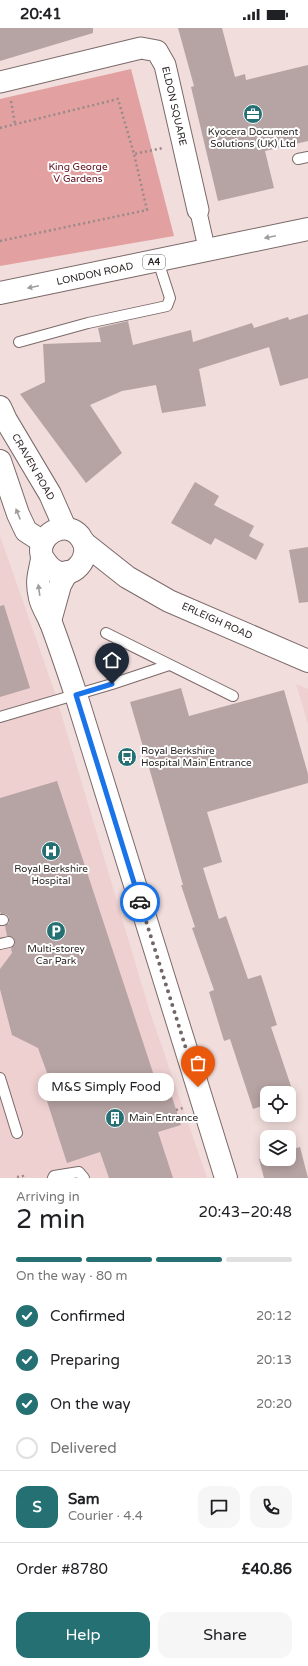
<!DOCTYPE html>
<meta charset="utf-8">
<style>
:root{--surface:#fff;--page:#f6f6f6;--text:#202124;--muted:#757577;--line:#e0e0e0;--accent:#247072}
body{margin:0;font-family:"Varela Round",sans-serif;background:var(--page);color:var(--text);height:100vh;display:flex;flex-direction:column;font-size:15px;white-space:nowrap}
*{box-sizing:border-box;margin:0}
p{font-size:13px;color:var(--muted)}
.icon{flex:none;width:22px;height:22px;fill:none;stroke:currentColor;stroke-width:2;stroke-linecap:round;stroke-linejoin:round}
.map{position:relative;height:1150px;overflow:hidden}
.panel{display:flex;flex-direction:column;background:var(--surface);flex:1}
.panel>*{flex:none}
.controls{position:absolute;left:260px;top:1058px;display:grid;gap:8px}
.controls a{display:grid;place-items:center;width:36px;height:36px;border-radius:8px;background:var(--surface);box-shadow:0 2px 10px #0003;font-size:20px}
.pin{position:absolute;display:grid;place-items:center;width:34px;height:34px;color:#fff;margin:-41px -17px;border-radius:50% 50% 50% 0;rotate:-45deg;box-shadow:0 0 4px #0007}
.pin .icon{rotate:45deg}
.courier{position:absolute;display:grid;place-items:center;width:40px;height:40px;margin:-20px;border:3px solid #1a73e8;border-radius:50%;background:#fff;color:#222;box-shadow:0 1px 5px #0007}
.bubble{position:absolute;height:28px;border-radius:12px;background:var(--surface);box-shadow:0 2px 10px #0003;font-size:13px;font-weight:600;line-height:28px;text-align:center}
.summary em{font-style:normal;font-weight:600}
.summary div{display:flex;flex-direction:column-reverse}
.summary{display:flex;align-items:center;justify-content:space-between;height:68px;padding:0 16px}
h1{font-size:26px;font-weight:600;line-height:30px}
.bar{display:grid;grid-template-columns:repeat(4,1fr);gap:6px 4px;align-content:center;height:48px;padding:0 16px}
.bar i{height:5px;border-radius:3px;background:var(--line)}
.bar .selected{background:var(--accent)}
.bar p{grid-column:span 4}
.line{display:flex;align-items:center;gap:10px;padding:0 16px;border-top:1px solid var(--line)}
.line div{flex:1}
.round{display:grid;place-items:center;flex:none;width:42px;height:42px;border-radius:12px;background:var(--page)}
ol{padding:0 16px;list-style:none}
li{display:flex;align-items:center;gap:12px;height:44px}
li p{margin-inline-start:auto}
li .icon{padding:4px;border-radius:50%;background:var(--accent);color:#fff;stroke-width:4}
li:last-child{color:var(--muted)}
li i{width:22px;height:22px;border:2px solid var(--line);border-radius:50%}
.primary-button{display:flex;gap:8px;margin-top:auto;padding:8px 16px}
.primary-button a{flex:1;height:46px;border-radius:12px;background:var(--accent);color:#fff;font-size:16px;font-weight:600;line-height:46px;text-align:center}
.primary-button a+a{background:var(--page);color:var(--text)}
.status{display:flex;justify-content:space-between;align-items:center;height:28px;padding:0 20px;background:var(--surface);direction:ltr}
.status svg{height:11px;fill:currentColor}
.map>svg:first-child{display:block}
.built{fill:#edd0cf}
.green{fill:#e2a1a0}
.building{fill:#b6a3a3}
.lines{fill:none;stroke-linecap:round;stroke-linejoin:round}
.service-casing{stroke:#7b6a69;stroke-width:12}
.pedestrian-casing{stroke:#7b6a69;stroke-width:18}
.minor-casing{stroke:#7b6a69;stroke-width:23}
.tertiary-casing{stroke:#7b6a69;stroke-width:24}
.primary-casing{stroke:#7b6a69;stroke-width:24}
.path{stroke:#988a89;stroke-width:2.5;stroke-dasharray:2 3;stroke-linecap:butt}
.service{stroke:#fff;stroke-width:10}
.pedestrian{stroke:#fff;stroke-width:16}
.minor{stroke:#fff;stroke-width:21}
.tertiary{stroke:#fff;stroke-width:22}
.primary{stroke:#fff;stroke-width:22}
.oneway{fill:#a09d9d}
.done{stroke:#716565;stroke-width:4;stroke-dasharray:0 7.2}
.route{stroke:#1a73e8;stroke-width:5}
.labels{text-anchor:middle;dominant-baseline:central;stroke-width:4;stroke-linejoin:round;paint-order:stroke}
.shield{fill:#fff;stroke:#6b6666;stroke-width:1}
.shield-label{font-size:9px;font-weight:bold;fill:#2c2525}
.street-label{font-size:10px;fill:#2c2525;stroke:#fff}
.poi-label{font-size:10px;fill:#2c2525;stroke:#fff}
.park-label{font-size:10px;fill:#5b0916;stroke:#fff}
</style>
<div class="status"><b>20:41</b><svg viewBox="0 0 49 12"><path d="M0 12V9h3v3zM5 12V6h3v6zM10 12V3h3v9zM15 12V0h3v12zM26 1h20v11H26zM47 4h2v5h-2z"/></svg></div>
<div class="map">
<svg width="308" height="1150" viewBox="0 0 308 1150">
<rect width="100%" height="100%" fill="#f1dddc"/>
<g class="built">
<polygon points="0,508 55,665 149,981 207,1150 0,1150"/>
<polygon points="296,656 308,661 308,696"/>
</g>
<polygon class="green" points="131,41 174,208 0,238 0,71"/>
<g class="building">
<polygon points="0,0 93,0 93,5 0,33"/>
<polygon points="178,0 222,0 235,49 245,46 246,52 308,37 308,113 265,123 274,160 218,173 191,59 194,58"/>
<polygon points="308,286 308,350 280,358 269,319 199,341 206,378 162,385 156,357 122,363 90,377 122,425 86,455 20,366 45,354 43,316 101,314 98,300 128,293 133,317 191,302 193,314 252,295 254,300 288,289 289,292"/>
<polygon points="195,454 219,468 214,477 254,498 249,508 264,516 256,532 215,510 211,517 171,495"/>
<polygon points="308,519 308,574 299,575 289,522"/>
<polygon points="4,577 30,660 0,669 0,578"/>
<polygon points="181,660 189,688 284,662 308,746 308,755 207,784 222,834 203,840 219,891 226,888 248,951 261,947 277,997 271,999 294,1067 289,1069 289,1065 267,1065 267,1076 253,1081 230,1011 224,1013 209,964 214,962 192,900 195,899 181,857 183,857 130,674"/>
<polygon points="57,753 162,1072 172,1069 181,1097 158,1104 173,1150 109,1150 100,1124 67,1135 45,1067 54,1064 38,1020 12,1007 0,961 0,941 12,925 11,920 15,916 15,913 13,909 7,908 5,898 9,895 9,889 6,886 1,886 0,883 0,770"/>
<polygon points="300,1119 308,1150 264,1150 259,1131 267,1129 267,1131 289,1131 289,1122"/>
</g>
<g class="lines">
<defs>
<g id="service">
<polyline points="298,131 308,129"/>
<polyline points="19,314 88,295 167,278 170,270 158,233"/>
<polyline points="106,605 233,668"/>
<polyline points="0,689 112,656 169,637"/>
<polyline points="0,892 3,892"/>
<polyline points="0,916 9,914"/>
<polyline points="0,1050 17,1105"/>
<polyline points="53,1150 54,1148 79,1144 84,1150"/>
</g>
<polyline id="pedestrian" points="198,182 207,222"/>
<polyline id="minor" points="0,54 141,20 157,23 165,37 198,182"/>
<g id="tertiary">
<polyline points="0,379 6,392 50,466 65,500"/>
<polyline points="0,433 18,486 26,503 43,514"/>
<polyline points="84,515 127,549 169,573 308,633"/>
<path d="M42,529C45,533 48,538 52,541C71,556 95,528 81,510C77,503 68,499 60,501C50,503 41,512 41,522C41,525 42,528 42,531C39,548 36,552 40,570C42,579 48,587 51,595C60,619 68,643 76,667L226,1150"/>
<polyline points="50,593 60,557 67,544"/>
</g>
<polyline id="primary" points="0,265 308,201"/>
</defs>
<use href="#service" class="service-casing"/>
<use href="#pedestrian" class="pedestrian-casing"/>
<use href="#minor" class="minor-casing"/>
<use href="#tertiary" class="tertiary-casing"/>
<use href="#primary" class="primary-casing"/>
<g class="path">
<polyline points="11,73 15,96"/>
<polyline points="0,100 118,71 134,126 163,120"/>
<polyline points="0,213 147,182 134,126"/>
<polyline points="176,1082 183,1080"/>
<polyline points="17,1149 23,1148 24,1150"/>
</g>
<use href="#service" class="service"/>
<use href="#pedestrian" class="pedestrian"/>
<use href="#minor" class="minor"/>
<use href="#tertiary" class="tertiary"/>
<use href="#primary" class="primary"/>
</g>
<defs><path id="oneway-solid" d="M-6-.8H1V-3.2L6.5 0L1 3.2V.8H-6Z"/></defs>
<g class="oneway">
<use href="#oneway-solid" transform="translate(270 209) rotate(168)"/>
<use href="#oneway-solid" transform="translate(33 259) rotate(168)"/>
<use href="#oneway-solid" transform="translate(18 486) rotate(-112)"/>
<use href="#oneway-solid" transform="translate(39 562) rotate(-98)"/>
</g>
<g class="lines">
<polyline class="done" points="140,874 198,1059"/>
<polyline class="route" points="112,656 76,667 140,874"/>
</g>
<defs>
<symbol id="office-disc" viewBox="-11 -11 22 22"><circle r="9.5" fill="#247072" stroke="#fff"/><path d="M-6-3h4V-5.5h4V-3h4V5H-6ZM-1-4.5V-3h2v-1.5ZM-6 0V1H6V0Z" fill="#fff"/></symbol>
<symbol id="bus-disc" viewBox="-11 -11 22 22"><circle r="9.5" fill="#247072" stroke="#fff"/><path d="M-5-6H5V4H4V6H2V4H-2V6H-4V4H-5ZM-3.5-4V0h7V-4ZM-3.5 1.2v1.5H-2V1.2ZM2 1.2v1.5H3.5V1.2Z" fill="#fff"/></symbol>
<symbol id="hospital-disc" viewBox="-11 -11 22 22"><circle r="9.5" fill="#247072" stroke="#fff"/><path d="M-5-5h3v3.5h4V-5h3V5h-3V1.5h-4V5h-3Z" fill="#fff"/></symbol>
<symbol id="parking-disc" viewBox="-11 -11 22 22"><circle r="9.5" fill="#247072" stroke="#fff"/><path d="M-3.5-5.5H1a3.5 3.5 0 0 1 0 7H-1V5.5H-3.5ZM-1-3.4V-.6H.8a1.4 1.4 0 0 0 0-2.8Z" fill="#fff"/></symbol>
<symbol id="building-disc" viewBox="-11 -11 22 22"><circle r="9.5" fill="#247072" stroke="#fff"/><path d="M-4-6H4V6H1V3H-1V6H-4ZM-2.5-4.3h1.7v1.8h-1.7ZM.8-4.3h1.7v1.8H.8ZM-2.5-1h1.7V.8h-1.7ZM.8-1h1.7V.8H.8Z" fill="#fff"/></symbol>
</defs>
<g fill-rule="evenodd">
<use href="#office-disc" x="242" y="75" width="22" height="22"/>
<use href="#bus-disc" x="116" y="718" width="22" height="22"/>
<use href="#hospital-disc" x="40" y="812" width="22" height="22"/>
<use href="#parking-disc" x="45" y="892" width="22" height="22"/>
<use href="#building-disc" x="104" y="1079" width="22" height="22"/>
</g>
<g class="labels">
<rect class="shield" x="143" y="227" width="22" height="14" rx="3"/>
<g class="shield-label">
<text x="154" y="234">A4</text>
</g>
<g class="street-label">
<text transform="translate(174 78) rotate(77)">ELDON SQUARE</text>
<text transform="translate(95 246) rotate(-12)">LONDON ROAD</text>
<text transform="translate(33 439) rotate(60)">CRAVEN ROAD</text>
<text transform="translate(217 593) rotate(24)">ERLEIGH ROAD</text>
</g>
<g class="poi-label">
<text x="253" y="104">Kyocera Document<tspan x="253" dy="12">Solutions (UK) Ltd</tspan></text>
<text x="141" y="723" text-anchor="start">Royal Berkshire<tspan x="141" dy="12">Hospital Main Entrance</tspan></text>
<text x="51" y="841">Royal Berkshire<tspan x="51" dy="12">Hospital</tspan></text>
<text x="56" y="921">Multi-storey<tspan x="56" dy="12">Car Park</tspan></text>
<text x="129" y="1090" text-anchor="start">Main Entrance</text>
</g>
<g class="park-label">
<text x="78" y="139">King George<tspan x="78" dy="12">V Gardens</tspan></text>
</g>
</g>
</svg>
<div class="controls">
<a><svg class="icon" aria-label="locate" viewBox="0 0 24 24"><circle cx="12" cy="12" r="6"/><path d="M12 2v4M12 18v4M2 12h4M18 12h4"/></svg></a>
<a><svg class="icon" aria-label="layers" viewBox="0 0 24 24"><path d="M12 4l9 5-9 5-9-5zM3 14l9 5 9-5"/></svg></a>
</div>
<div class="pin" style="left:198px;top:1059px;background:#ea580c"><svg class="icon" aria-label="bag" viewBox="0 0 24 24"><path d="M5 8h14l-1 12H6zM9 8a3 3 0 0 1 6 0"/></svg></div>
<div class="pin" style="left:112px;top:656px;background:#1f2937"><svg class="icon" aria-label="home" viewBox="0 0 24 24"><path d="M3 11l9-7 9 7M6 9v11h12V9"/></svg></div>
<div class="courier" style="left:140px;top:874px"><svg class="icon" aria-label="car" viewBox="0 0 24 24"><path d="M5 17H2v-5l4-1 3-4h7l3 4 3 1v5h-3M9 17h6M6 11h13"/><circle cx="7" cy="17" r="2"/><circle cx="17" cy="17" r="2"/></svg></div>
<div class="bubble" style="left:38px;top:1045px;width:136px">M&amp;S Simply Food</div>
</div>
<section class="panel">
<div class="summary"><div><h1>2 min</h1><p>Arriving in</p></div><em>20:43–20:48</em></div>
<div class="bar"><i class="selected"></i><i class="selected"></i><i class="selected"></i><i></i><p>On the way · 80 m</p></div>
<ol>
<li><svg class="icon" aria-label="check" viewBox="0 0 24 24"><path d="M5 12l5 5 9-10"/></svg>Confirmed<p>20:12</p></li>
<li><svg class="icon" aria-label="check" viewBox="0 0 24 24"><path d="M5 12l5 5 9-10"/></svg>Preparing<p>20:13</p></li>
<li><svg class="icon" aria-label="check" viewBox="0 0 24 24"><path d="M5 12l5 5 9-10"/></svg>On the way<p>20:20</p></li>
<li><i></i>Delivered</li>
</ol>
<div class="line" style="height:72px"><b class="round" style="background:var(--accent);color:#fff">S</b><div><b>Sam</b><p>Courier · 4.4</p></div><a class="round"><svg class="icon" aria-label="chat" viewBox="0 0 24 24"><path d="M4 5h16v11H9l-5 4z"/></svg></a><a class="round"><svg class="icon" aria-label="phone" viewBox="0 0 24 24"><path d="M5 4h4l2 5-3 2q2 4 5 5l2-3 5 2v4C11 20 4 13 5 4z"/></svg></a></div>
<div class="line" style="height:52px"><div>Order #8780</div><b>£40.86</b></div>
<div class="primary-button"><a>Help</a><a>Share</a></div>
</section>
